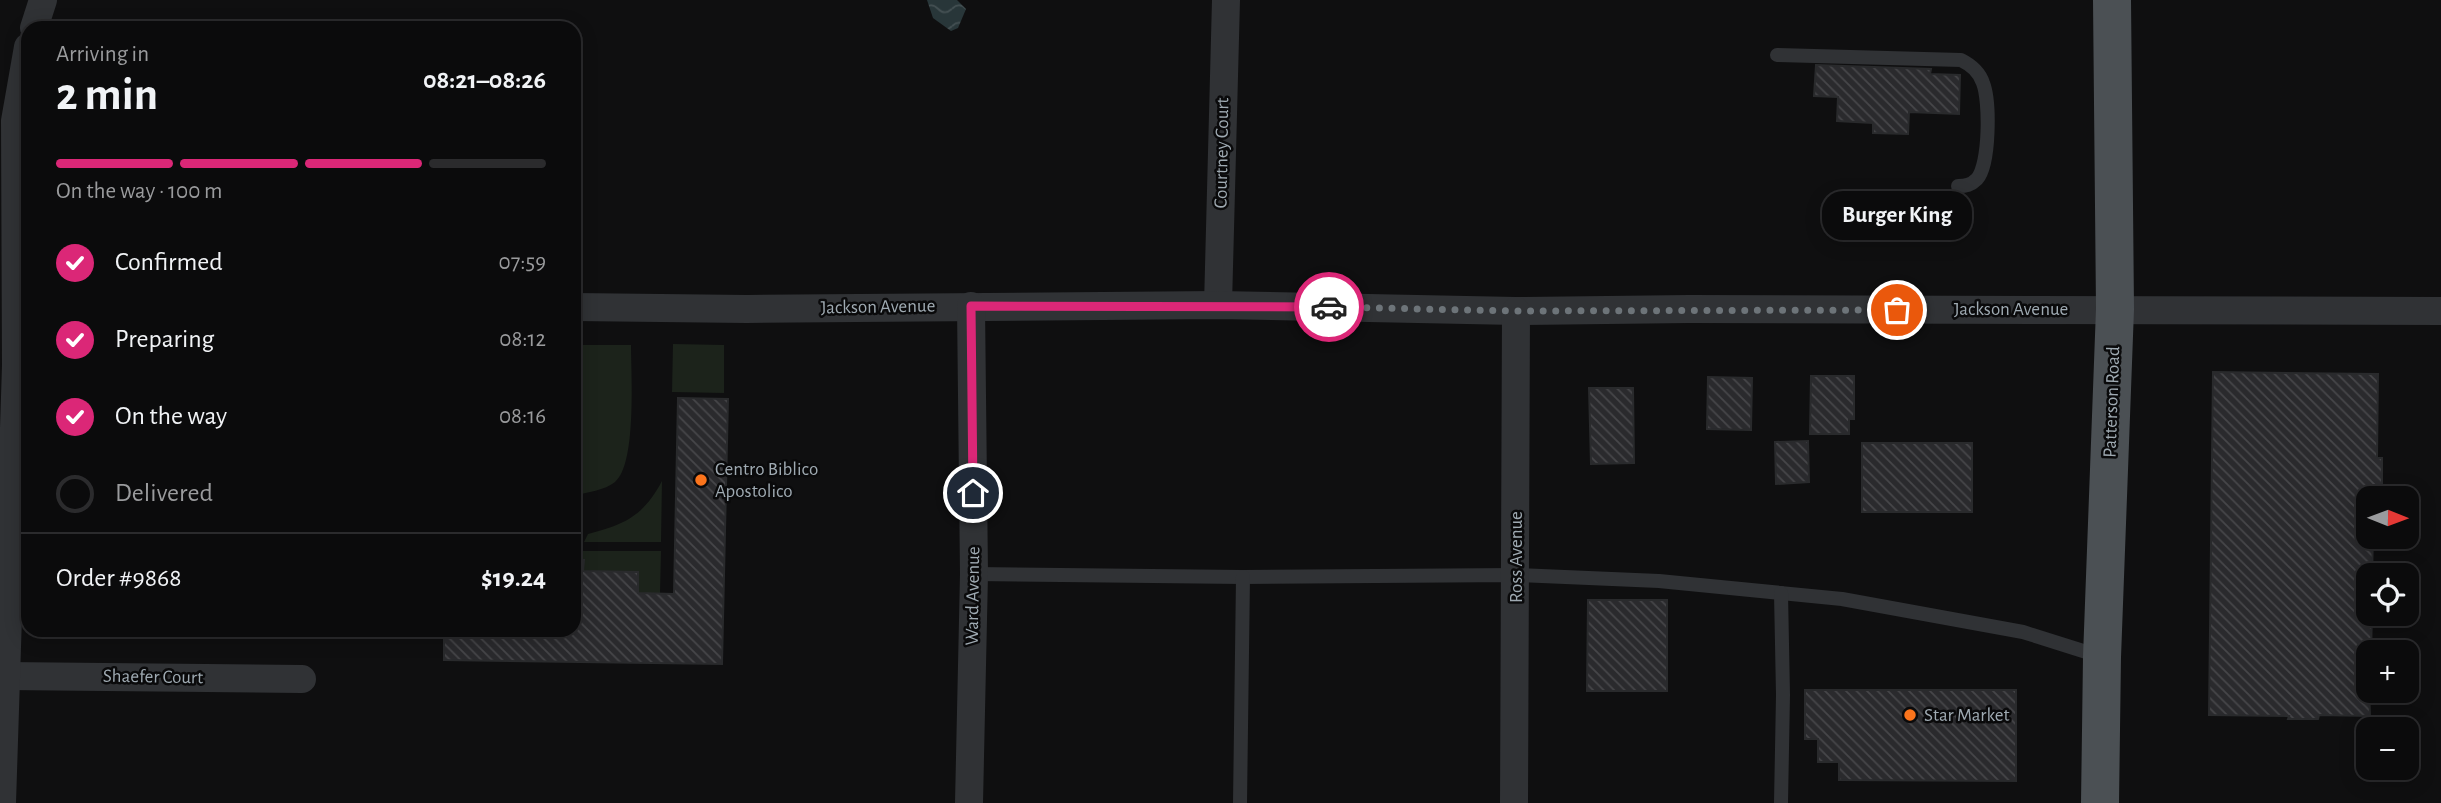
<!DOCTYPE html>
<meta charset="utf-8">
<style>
:root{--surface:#0b0b0c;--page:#141415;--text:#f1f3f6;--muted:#9a9b9d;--line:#2b2b2d;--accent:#db2777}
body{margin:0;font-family:"Alegreya Sans",sans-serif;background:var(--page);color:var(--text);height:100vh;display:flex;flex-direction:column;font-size:26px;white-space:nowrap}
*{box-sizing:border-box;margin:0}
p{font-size:23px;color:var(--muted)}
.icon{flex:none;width:38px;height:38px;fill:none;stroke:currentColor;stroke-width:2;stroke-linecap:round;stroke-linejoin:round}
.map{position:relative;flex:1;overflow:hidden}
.sheet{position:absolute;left:21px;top:21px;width:560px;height:616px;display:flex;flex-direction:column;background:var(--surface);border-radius:21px;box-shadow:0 4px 18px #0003,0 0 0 2px var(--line)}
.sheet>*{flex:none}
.needle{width:46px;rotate:91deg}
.buttons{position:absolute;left:2356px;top:486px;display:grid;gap:14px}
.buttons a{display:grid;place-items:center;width:63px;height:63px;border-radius:14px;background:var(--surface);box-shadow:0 4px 18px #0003,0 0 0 2px var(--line);font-size:35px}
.pin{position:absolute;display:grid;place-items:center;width:60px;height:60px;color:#fff;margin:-30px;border:4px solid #fff;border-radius:50%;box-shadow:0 2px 7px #0007}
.courier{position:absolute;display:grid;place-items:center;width:70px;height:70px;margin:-35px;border:5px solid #db2777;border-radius:50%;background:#fff;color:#222;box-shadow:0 2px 9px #0007}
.bubble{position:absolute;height:49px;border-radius:21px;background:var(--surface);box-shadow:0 4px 18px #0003,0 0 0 2px var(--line);font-size:23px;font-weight:700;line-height:49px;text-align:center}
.summary em{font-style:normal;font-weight:700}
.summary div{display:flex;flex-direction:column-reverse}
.summary{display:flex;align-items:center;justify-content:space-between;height:119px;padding:0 35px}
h1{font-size:46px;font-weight:700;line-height:52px}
.bar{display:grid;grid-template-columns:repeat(4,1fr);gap:10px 7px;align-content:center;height:84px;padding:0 35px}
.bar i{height:9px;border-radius:5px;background:var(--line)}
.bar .active{background:var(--accent)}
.bar p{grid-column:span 4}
.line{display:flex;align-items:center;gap:18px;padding:0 35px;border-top:2px solid var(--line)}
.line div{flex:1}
ol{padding:0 35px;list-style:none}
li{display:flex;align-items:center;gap:21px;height:77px}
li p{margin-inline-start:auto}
li .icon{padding:7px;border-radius:50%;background:var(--accent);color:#fff;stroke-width:4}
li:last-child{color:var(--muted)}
li i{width:38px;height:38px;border:4px solid var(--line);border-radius:50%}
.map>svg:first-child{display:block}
.green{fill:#1c231b}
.water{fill:url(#water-waves)}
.building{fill:url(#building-back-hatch);stroke:#292a2c;stroke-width:2}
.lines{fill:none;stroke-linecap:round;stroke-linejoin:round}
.lane{stroke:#303235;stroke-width:14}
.street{stroke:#303235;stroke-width:28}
.primary{stroke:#4b5054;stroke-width:38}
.done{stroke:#6d7479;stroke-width:7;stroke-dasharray:0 12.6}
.route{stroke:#db2777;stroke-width:9}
.poi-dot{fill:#fb741c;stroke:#0a0a0b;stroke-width:2.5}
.labels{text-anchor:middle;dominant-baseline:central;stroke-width:5;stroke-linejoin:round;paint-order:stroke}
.street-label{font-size:19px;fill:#9faab2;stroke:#0a0a0b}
.poi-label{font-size:19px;fill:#9faab2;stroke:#0a0a0b;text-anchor:start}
</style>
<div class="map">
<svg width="2441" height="803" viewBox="0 0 2441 803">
<defs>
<pattern id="water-waves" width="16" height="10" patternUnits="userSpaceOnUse" patternTransform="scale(1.75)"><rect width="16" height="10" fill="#283639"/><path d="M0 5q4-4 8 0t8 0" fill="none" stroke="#445053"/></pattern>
<pattern id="building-back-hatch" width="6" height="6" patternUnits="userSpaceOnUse" patternTransform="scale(1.75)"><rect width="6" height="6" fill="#2a2a2d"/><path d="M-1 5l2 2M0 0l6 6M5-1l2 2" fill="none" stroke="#464649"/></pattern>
</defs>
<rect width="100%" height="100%" fill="#0f0f10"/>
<g class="green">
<polygon points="673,344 724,345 724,393 672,392"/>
<path d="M574,345H631C631,374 637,464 615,482C605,490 587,493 574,495Z"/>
<path d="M662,481L661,542H584L588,534C626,524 643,516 662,481Z"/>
<polygon points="583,551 661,551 660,594 638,593 638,572 583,571"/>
</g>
<polygon class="water" points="927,0 957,0 966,9 958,28 951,31 933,18"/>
<g class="building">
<polygon points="1816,65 1931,69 1930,74 1960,75 1959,114 1909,112 1908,134 1873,133 1873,123 1837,121 1838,97 1814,96"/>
<polygon points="2213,372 2378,374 2377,458 2382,458 2382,499 2368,499 2368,537 2373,537 2372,576 2368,576 2368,614 2372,614 2371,653 2368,653 2370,716 2319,715 2318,719 2288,719 2289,716 2209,715"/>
<polygon points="1811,376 1854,376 1854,419 1849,419 1849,434 1810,434"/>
<polygon points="1708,377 1752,378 1751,430 1707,429"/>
<polygon points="1589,388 1633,388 1634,463 1591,464"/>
<polygon points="678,398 728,399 722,664 444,660 444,630 574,630 574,560 584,560 583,571 638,572 638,593 674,594"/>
<polygon points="1808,441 1809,482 1776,484 1775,442"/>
<rect x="1862" y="443" width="110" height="69"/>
<polygon points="1588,600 1667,600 1667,691 1587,691"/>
<polygon points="1805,690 2016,690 2016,781 1839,780 1839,762 1818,762 1818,739 1805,739"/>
</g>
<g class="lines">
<g class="lane">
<path d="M1777,55L1961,60C1971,65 1979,71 1983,83C1990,101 1990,164 1977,179C1971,185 1966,186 1958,186"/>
<polyline points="974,574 1243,577 1516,575 1659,581 1842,599 2023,632 2099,656"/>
<polyline points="1781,593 1783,695 1781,803"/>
<polyline points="1240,803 1243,577"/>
</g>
<g class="street">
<polyline points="34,28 43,0"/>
<polyline points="1218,305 1226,0"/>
<polyline points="574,307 747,309 1218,305 1516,311 1689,309 2441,311"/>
<polyline points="5,676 302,679"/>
<polyline points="2,803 16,366 15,121 28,47"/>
<polyline points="969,803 974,574 971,306"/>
<polyline points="1514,803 1516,311"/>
</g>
<polyline class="primary" points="2100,803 2102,657 2115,309 2112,0"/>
</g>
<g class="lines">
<polyline class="done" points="1329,307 1516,311 1897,310"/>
<polyline class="route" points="973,493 971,306 1329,307"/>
</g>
<g class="poi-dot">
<circle cx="701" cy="480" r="7"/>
<circle cx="1910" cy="715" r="7"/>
</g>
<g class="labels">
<g class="street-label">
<text transform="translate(1222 153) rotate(-89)">Courtney Court</text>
<text transform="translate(878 307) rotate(-1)">Jackson Avenue</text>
<text x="2011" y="309">Jackson Avenue</text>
<text transform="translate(2112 402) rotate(-88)">Patterson Road</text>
<text transform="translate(1516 557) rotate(-90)">Ross Avenue</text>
<text transform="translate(973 596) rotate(-89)">Ward Avenue</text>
<text transform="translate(153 677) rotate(1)">Shaefer Court</text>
</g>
<g class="poi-label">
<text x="715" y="469">Centro Biblico<tspan x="715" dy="22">Apostolico</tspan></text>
<text x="1924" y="715">Star Market</text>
</g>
</g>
</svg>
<div class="buttons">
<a><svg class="needle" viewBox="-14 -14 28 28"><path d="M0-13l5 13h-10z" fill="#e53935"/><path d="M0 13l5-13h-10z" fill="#9a9b9d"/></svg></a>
<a><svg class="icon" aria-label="locate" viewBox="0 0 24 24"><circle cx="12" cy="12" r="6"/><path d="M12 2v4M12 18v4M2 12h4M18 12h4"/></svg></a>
<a>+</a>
<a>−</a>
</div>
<div class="pin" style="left:1897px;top:310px;background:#ea580c"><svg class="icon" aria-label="bag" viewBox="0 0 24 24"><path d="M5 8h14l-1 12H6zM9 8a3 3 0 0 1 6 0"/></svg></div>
<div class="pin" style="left:973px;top:493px;background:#1f2937"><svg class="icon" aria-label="home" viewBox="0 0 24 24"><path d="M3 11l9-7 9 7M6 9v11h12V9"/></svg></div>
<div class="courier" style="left:1329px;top:307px"><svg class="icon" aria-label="car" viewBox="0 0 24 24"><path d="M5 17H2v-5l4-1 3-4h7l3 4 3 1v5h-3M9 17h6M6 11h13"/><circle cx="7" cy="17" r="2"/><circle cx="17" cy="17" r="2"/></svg></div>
<div class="bubble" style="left:1822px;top:191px;width:150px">Burger King</div>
<section class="sheet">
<div class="summary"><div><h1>2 min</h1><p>Arriving in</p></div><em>08:21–08:26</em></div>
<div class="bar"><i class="active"></i><i class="active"></i><i class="active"></i><i></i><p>On the way · 100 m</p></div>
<ol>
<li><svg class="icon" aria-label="check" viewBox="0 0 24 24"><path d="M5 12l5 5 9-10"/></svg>Confirmed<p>07:59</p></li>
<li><svg class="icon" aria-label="check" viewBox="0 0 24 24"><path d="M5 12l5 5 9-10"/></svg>Preparing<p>08:12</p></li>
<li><svg class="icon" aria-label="check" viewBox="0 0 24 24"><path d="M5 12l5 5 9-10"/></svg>On the way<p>08:16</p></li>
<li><i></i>Delivered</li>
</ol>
<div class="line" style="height:91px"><div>Order #9868</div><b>$19.24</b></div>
</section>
</div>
